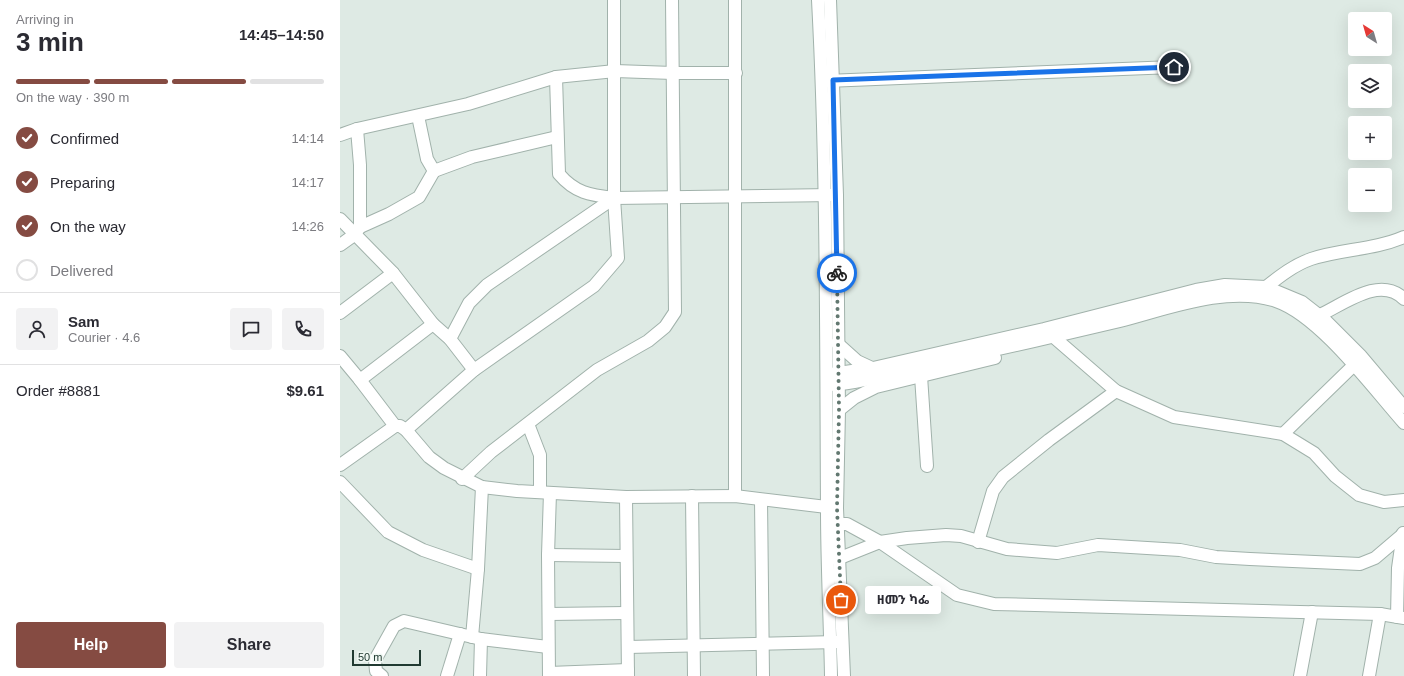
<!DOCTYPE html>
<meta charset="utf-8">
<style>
:root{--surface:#fff;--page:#f2f2f3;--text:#2b2b33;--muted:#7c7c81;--line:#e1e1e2;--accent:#854b42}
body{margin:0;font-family:Arial,"Noto Sans Ethiopic",sans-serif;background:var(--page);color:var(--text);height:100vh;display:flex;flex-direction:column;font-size:15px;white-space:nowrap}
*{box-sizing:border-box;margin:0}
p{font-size:13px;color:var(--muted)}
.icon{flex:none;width:22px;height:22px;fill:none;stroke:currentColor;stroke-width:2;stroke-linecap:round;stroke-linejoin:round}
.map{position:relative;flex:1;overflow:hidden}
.drawer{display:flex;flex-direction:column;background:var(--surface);width:340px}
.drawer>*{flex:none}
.needle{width:26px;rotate:323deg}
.fabs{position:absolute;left:1008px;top:12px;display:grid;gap:8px}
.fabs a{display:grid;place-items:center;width:44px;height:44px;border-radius:4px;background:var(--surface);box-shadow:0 4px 16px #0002;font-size:20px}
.scale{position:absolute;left:12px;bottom:10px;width:69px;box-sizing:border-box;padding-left:4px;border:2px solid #203a31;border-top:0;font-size:11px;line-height:14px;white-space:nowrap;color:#203a31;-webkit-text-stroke:3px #eff7f2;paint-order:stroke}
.pin{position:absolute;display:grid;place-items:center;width:34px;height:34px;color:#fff;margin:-17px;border:2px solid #fff;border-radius:50%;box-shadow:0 1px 4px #0007}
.courier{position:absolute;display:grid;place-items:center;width:40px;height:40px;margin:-20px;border:3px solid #1a73e8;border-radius:50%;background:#fff;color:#222;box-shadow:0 1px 5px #0007}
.bubble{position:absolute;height:28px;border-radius:4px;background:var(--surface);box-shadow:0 4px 16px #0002;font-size:13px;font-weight:700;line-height:28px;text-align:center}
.headline em{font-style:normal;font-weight:700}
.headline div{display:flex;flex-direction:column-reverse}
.headline{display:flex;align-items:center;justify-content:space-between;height:68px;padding:0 16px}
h1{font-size:26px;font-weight:700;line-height:30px}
.bar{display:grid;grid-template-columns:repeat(4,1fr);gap:6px 4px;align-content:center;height:48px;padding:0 16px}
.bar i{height:5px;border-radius:3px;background:var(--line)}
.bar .selected{background:var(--accent)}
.bar p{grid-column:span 4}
.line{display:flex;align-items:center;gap:10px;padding:0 16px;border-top:1px solid var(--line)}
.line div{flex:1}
.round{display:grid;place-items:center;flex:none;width:42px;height:42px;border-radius:4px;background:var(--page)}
ol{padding:0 16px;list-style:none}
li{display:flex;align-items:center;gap:12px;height:44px}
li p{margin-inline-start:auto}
li .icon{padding:4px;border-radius:50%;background:var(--accent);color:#fff;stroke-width:4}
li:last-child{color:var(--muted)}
li i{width:22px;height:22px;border:2px solid var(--line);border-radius:50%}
.button{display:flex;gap:8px;margin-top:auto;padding:8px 16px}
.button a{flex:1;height:46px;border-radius:4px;background:var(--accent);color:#fff;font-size:16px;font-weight:700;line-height:46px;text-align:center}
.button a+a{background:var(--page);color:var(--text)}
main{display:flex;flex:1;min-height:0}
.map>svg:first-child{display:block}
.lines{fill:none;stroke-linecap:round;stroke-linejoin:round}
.minor-casing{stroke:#a1b2ab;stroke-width:14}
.minor{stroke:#fff;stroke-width:12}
.done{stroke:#627870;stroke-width:4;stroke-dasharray:0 7.2}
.route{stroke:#1a73e8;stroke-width:5}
</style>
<main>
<section class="drawer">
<div class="headline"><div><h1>3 min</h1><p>Arriving in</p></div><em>14:45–14:50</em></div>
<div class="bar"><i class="selected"></i><i class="selected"></i><i class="selected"></i><i></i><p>On the way · 390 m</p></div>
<ol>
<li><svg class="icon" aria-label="check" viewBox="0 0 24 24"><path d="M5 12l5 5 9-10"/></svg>Confirmed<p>14:14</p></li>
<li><svg class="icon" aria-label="check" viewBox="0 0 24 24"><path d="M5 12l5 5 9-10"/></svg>Preparing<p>14:17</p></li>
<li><svg class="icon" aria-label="check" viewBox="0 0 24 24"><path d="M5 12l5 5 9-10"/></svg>On the way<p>14:26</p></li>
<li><i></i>Delivered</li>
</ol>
<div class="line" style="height:72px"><a class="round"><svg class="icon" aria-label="person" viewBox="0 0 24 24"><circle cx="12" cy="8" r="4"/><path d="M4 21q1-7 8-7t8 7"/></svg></a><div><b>Sam</b><p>Courier · 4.6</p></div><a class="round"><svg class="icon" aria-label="chat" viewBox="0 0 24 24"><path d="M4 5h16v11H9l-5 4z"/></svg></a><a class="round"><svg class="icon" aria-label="phone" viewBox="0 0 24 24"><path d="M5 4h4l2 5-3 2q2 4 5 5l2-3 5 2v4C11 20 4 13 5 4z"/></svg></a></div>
<div class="line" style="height:52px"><div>Order #8881</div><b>$9.61</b></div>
<div class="button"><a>Help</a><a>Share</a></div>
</section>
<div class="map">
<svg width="1064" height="676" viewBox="0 0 1064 676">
<rect width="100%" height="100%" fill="#deeae4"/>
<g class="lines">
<defs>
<g id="minor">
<path d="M478,0C487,170 486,340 487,510C487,565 490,620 491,676"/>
<polyline points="490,0 497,195 499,410 497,508 504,676"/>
<path d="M216,77L219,174C235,193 250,195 274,198L493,195"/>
<polyline points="486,81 833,67"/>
<polyline points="78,116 87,159 94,171 132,157 217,137"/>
<polyline points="0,135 17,129 128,104 216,77 275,71 333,73 396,73"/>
<polyline points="0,219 53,273 93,324 110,339 134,370"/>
<polyline points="20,227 49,214 79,197 94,171"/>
<polyline points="0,245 14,235 20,227 20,165 17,129"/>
<path d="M926,287C940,276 954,265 971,259C1001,249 1034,250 1064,237"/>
<polyline points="0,313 53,273"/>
<path d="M980,315C1004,304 1040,275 1064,299"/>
<polyline points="709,333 776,391 834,417 943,434 974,453 995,476 1019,495 1044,502 1064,500"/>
<polyline points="110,339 129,303 147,285 274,198"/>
<polyline points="497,343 517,361 532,368"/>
<polyline points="0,356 20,380 55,426"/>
<polyline points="491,374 533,368 704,329 856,290 885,285 926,287 962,302 985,320 1021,356 1064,407"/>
<polyline points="581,376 587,466"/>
<polyline points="20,380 93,324"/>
<path d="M490,385C522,383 556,372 587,365C651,351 716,336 780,321C827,309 887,285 936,301C980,316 1032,387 1064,423"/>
<polyline points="499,410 514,398 536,387 655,358"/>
<polyline points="188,424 200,455 200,492"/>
<polyline points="66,430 134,370 254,286 278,258 274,198 274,0"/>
<polyline points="943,434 1013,366"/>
<polyline points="0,465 55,426 60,426 66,430 89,457 104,468 142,487 177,491 286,497 395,496 495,508"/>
<polyline points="122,479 151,452 257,370 308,341 325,327 335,312 332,0"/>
<polyline points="0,482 48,532 83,550 138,569"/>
<polyline points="352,496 354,676"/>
<polyline points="395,496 395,0"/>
<polyline points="286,497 288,676"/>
<polyline points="421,500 423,676"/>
<polyline points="490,524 507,524 540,542 500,558 493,558"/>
<polyline points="540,542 617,595 654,604 1040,614 1064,618"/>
<polyline points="540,542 567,538 606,535 621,536 667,549 717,553 758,545 840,550 876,557 910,559 1020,564 1035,558 1062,535"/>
<polyline points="638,542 653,491 663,477 709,440 776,391"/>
<polyline points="208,555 286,556"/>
<polyline points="209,614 287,613"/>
<polyline points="1057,617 1058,568 1063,533"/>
<polyline points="132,637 138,569 142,487"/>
<polyline points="288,647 497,642"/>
<polyline points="209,673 288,670"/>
<polyline points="42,676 36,671 35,660 54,626 64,621 141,639 208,647"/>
<polyline points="107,676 120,634"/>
<polyline points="140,676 141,639"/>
<polyline points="209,676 208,555 210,493"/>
<polyline points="960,676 972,612"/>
<polyline points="1029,676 1040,614"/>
</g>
</defs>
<use href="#minor" class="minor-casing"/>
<use href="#minor" class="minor"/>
</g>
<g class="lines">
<polyline class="done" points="497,273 499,410 497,508 501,600"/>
<polyline class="route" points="497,273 493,80 834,67"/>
</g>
</svg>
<div class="fabs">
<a><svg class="needle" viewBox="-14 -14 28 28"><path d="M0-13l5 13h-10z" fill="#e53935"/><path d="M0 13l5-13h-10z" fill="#7c7c81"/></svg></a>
<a><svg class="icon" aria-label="layers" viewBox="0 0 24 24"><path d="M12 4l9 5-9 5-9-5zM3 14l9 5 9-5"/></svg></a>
<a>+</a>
<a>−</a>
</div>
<div class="scale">50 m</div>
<div class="pin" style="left:501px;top:600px;background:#ea580c"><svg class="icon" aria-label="bag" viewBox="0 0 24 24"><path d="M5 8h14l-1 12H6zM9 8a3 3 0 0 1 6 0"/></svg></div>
<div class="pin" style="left:834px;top:67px;background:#1f2937"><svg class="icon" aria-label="home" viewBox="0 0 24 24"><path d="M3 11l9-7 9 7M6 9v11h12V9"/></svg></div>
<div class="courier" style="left:497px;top:273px"><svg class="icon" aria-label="bike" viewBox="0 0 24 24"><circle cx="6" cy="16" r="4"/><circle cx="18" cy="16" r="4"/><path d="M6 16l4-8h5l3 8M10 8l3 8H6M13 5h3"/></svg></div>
<div class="bubble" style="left:525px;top:586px;width:76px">ዘመን ካፌ</div>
</div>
</main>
